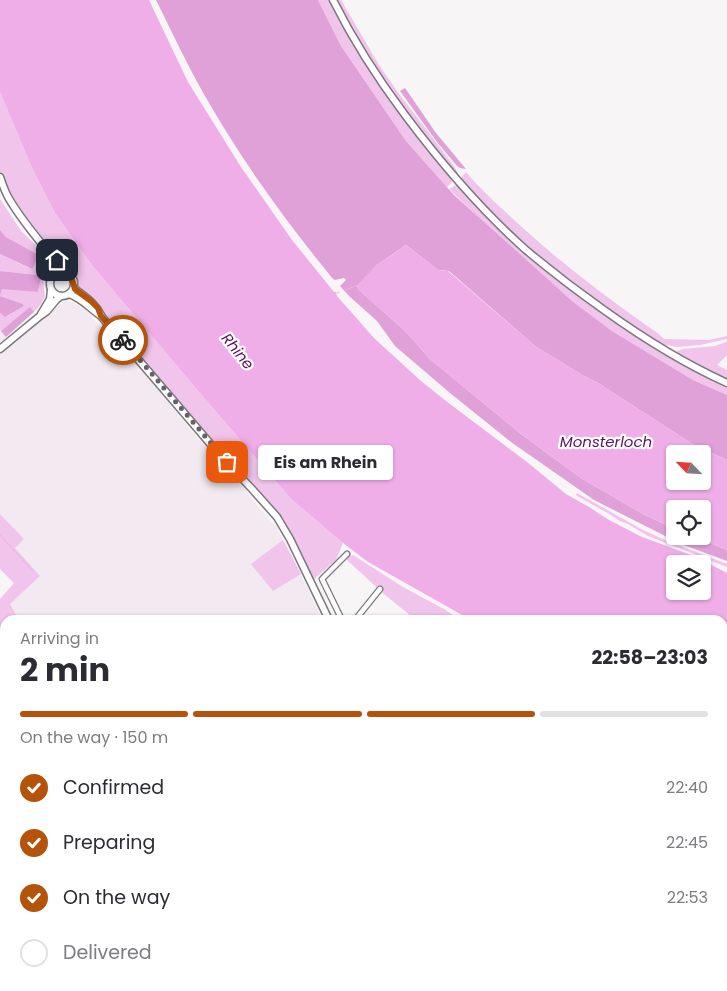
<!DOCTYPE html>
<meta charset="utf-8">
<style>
:root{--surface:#fff;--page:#f2f2f3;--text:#2b2b33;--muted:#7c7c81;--line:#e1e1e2;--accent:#b45309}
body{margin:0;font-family:Poppins,sans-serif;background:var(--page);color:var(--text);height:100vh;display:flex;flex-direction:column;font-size:19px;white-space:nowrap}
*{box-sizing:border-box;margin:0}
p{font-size:16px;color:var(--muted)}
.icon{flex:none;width:28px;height:28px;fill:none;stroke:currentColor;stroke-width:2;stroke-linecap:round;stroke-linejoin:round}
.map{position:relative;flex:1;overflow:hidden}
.drawer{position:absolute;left:0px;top:615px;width:728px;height:376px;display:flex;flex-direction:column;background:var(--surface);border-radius:15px 15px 0 0;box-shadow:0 1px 4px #0004}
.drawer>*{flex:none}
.needle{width:32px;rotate:295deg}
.tools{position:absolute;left:666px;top:445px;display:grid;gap:10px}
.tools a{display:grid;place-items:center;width:45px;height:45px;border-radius:5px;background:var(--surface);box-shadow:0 1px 4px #0004;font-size:25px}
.pin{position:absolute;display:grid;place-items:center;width:42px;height:42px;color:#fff;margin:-21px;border-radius:10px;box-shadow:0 2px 8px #0006}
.courier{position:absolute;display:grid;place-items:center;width:50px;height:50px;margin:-25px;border:4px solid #b45309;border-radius:50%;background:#fff;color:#222;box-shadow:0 1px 6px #0007}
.bubble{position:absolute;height:35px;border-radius:5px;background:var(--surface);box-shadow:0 1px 4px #0004;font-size:16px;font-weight:700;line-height:35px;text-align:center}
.headline em{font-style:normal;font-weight:700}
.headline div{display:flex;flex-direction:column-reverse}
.headline{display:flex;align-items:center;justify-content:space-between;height:85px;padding:0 20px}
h1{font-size:32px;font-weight:700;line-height:38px}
.bar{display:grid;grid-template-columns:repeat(4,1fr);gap:8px 5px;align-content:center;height:60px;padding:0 20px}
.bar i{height:6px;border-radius:4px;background:var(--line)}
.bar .on{background:var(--accent)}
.bar p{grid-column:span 4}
ol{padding:0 20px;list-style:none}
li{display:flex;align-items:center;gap:15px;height:55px}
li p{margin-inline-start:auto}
li .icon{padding:5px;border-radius:50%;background:var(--accent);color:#fff;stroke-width:4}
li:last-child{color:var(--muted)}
li i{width:28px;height:28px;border:2px solid var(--line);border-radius:50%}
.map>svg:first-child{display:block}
.built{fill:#f2e9f1}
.green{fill:#f1c4eb}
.forest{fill:#e0a0d8}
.water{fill:#f0aee8;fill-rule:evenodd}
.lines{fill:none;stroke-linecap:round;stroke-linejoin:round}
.stream{stroke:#f0aee8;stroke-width:1}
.street-casing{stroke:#7b797b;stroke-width:7}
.secondary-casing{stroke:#7b797b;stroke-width:9}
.street{stroke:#fff;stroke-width:4.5}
.secondary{stroke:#fff;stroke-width:6}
.rail{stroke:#898789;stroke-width:1;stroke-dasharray:8 4;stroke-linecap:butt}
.done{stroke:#646364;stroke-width:5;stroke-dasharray:0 9}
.route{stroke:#b45309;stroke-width:6}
.labels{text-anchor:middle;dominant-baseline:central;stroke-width:4.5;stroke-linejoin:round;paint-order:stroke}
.water-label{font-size:15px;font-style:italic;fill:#5e1259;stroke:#fff}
</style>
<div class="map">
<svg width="727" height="991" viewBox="0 0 727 991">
<rect width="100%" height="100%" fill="#f8f5f7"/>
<g class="built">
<polygon points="65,300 72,302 87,311 105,333 114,339 131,357 194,434 245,489 256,504 276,527 291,554 319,613 306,620 19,620 10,604 40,576 14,548 24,539 0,514 0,329 13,345"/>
<polygon points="177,986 285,986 284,991 176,991"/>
</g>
<g class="green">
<polygon points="318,0 329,0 347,32 452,179 452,182 447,187 406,141 341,46"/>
<polygon points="336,0 341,0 379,65 397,91 454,166 458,173 457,175 395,98 360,44"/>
<polygon points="0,92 32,168 55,213 91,264 188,379 291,499 343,543 336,560 313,580 293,538 99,307 77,288 75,276 71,271 63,267 33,231 10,195 0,172"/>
<path d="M466,172C480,189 496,203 512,218C558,261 607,298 659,334L664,339L709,340L727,336V339L700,345L677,347L660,344L644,335L603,306L542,260L491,213L461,180L462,177Z"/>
<polygon points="456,185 459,186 490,219 642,339 674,359 727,386 727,395 693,380 612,331 572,301 536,270 473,212 449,189"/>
<polygon points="0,199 21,231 43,252 50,268 43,282 45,296 41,304 34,312 30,308 1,331 0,329 0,313 5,317 7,316 24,306 23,304 0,296 2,288 38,292 41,278 38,275 0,271 0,254 31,269 39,255 6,237 0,230"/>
<polygon points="727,340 727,355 717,365 727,370 727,380 703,370 677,353 677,351 683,349 715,346 726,342"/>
<polygon points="577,493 643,530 663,539 727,564 727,567 648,536 628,524 620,521 611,515 577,496 576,495"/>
<polygon points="0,514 24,539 15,548 40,576 10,604 19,620 5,620 5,643 0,646 0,599 14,583 0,569"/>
<polygon points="283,540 301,574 273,591 251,564"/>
<polygon points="353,555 403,587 444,609 460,620 416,620 385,595 347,560 346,557"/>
<polygon points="0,690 5,697 5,759 0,760 0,725 3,719 0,710"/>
<polygon points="5,772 5,880 0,879 0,784"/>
<polygon points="37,986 170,986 170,991 36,991"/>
</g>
<g class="forest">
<path d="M156,0H318L341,46L406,141L454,195L572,301L612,331L693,380L727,395V460L694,445L598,383L582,375L535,346L449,271L438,270L406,245L377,265L357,286L358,289L405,331L430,359L521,434L581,478L643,514L675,529V536H692L727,550V561L681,544L594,500L511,442L450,393L395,346L377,321L349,296L340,286L346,280L344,278L335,280L333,279C289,225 247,168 212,108C191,73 174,36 156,0Z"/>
<polygon points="405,88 436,133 466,169 460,168 457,166 437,142 400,91"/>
<polygon points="0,230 6,237 39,255 32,269 0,254"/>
<polygon points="0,271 38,275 41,278 38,292 2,289 0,296 23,304 24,306 5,317 0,313"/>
<polygon points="30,307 34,312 6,337 1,331"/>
</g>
<g class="water">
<path d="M0,0H149L188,82L241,167L292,240L334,292H336L337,296L374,338L421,381L446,401L527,462L566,494L589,507L609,520L642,537L694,556L727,573V733L722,731V620H471L368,562L343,543L291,499L188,379L91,264L55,213L32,168L0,92ZM675,564H702V591H675Z"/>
<path d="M406,245L438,270L448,271L535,346L582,375L598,383L694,445L727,460V550L692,536H702V509H675V529L643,514L581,478L521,434L430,359L405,331L358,289L356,286L377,265ZM675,454H702V481H675Z"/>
</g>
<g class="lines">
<g class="stream">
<polyline points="345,290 356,286"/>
<polyline points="337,293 339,292"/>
<polyline points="0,535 32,570"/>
</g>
<defs>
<g id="street">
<polyline points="342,620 322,579 347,554"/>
<polyline points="355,620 380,589"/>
<polyline points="722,950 727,952"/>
<polyline points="356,986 359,991"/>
<polyline points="437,986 440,991"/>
<polyline points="574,986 580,991"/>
<polyline points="645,986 655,991"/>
<polyline points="721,986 727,990"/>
<polyline points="172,991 173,986"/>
<polyline points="294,991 295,986"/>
<polyline points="501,991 506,986"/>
</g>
<g id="secondary">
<path d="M333,0C353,40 378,79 405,115C441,163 481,210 526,250C551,271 577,291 604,310C643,338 683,363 727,383"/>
<path d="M0,177C2,183 4,189 7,195C22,223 45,246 64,272"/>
<circle cx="62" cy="284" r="12"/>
<path d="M74,287L75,289C85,297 95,303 101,315"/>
<path d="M69,294C83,299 89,308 101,316L219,454L252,489L277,517L290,539L329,620"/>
<polyline points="41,314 50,299 51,290"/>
<polyline points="0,349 40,316 47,311 56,300 61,296"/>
<polyline points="722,900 727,906"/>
<polyline points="581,991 586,986"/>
</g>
</defs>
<use href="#street" class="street-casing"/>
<use href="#secondary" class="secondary-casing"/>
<use href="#street" class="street"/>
<use href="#secondary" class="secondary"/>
<g class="rail">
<polyline points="0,918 5,917"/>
<polyline points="722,959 727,961"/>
</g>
</g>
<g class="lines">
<polyline class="done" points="123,340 227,462"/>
<polyline class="route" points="57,260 64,272 71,276 75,289 91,301 98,308 101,316 123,340"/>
</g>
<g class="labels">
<g class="water-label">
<text transform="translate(238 351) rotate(51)">Rhine</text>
<text x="606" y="441">Monsterloch</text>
</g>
</g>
</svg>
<div class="tools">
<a><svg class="needle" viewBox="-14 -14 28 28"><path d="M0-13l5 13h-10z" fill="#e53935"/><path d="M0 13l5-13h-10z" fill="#7c7c81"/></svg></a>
<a><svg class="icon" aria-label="locate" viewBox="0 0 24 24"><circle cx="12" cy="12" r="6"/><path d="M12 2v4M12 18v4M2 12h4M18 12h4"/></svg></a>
<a><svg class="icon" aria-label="layers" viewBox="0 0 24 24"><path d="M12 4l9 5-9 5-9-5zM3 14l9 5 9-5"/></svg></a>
</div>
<div class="pin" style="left:227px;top:462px;background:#ea580c"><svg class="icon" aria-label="bag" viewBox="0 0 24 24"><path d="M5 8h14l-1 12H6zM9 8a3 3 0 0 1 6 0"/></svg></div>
<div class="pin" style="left:57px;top:260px;background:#1f2937"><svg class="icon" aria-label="home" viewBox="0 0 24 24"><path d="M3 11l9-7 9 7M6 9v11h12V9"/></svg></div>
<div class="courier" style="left:123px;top:340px"><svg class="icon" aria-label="bike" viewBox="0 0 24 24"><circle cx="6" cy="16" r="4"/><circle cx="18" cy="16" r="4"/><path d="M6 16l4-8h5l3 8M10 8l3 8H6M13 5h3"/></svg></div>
<div class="bubble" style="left:258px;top:445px;width:135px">Eis am Rhein</div>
<section class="drawer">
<div class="headline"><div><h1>2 min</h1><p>Arriving in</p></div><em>22:58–23:03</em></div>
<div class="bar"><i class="on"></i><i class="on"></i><i class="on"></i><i></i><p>On the way · 150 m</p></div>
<ol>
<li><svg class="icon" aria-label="check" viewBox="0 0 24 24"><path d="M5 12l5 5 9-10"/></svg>Confirmed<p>22:40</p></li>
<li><svg class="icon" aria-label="check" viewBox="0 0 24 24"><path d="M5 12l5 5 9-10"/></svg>Preparing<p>22:45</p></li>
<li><svg class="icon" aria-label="check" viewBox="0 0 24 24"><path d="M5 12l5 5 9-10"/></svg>On the way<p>22:53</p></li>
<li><i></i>Delivered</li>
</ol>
</section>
</div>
